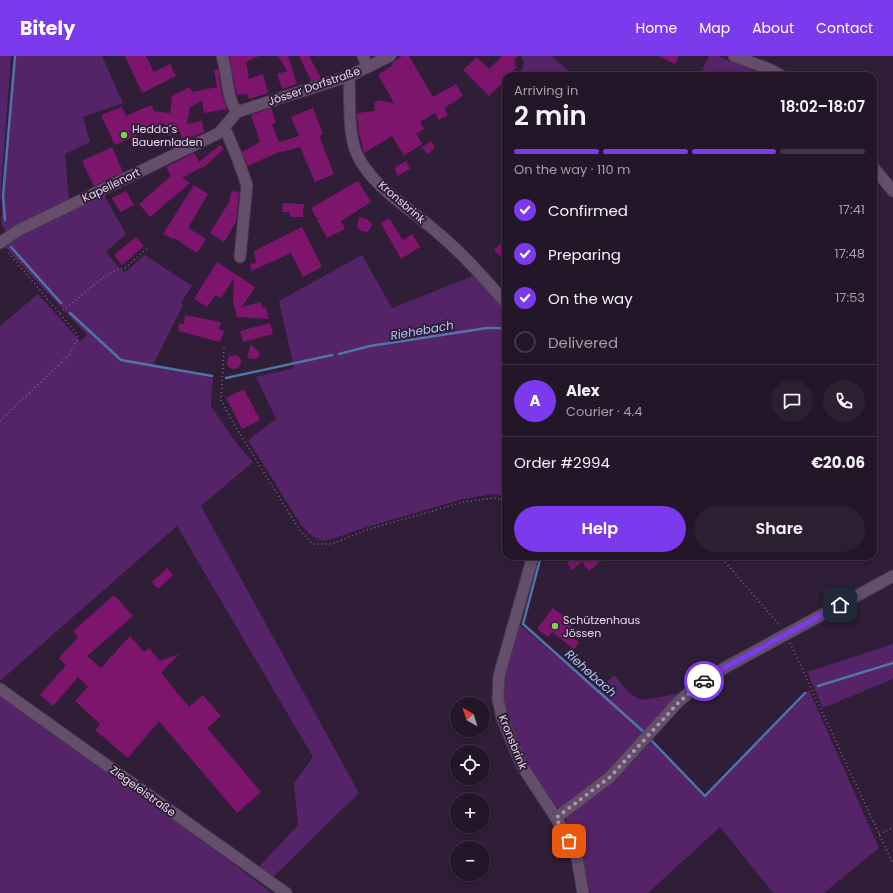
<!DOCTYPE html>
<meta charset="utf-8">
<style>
:root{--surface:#241629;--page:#2c1f31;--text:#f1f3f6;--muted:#a39fa8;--line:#413546;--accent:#7c3aed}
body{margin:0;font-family:Poppins,sans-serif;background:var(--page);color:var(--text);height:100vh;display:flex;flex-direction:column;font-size:15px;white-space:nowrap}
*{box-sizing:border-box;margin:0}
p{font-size:13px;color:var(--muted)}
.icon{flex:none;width:22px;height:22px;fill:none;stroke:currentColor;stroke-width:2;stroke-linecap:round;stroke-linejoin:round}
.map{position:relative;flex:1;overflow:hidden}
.details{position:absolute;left:502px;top:16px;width:375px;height:488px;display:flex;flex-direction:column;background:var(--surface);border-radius:12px;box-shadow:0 2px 6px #0003,0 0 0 1px var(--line)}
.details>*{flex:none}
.needle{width:26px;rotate:321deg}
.fabs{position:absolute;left:450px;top:641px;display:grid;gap:8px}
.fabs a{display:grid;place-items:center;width:40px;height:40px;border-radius:50%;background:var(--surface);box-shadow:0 2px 6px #0003,0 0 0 1px var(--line);font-size:20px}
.pin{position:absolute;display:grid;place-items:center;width:34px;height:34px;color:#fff;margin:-17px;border-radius:8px;box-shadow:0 2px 6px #0006}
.courier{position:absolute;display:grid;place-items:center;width:40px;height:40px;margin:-20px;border:3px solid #7c3aed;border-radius:50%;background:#fff;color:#222;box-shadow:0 1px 5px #0007}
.headline em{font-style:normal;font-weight:600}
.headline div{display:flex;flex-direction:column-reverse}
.headline{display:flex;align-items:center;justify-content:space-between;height:68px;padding:0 12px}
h1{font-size:26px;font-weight:600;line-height:30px}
.bar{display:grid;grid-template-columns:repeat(4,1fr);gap:6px 4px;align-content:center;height:48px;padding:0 12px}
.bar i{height:5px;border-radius:3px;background:var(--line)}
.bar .on{background:var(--accent)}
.bar p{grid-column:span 4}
.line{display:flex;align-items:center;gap:10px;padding:0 12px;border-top:1px solid var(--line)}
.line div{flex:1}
.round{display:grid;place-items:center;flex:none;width:42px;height:42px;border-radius:21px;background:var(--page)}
ol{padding:0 12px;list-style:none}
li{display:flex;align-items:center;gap:12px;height:44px}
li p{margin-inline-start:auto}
li .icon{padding:4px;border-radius:50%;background:var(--accent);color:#fff;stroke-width:4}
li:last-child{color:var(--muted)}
li i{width:22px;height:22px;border:2px solid var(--line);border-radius:50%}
.action{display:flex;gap:8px;margin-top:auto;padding:8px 12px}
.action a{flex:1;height:46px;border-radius:24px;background:var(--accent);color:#fff;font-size:16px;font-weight:600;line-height:46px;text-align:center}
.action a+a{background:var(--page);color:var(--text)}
header{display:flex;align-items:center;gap:24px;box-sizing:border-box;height:56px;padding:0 20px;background:var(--accent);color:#fff}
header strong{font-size:19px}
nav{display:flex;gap:22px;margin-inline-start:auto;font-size:14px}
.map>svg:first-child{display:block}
.green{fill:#552367}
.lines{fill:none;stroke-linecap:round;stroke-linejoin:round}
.stream{stroke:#4e74ab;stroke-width:2.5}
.building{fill:#7e156c}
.street-casing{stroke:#49384f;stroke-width:13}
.path{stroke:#78687e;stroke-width:1.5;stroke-dasharray:1 3;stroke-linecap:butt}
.street{stroke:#644e6c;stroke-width:11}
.done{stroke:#a596ab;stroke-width:4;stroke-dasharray:0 7.2}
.route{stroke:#7c3aed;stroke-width:5}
.poi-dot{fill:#7ed153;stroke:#301d37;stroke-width:1.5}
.labels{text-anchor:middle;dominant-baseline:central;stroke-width:4;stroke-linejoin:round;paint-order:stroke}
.street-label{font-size:11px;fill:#e4d7e9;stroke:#301d37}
.poi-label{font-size:11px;fill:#e4d7e9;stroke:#301d37;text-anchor:start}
.water-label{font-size:12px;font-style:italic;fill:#a7cafb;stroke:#301d37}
</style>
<header>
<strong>Bitely</strong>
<nav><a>Home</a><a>Map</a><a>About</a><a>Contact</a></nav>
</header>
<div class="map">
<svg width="893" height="837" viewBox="0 0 893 837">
<rect width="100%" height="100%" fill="#301d37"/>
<g class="green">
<polygon points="0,0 11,0 0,148"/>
<polygon points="16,0 102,0 123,47 83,61 90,86 65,98 69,144 6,177 1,166"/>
<polygon points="521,0 551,0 574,20 521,20 524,5"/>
<polygon points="709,0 718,0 767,20 699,20"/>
<polygon points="104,139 126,178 106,196 124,217 145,199 192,230 181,247 183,249 153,309 213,322 211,350 237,388 253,406 201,450 359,737 271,823 255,815 298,769 294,727 313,701 177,470 0,625 0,270 38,238 80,285 87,279 1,187"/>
<polygon points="362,199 392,252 480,217 506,248 506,441 494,438 463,443 367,471 335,482 323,485 312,480 301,469 248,384 276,363 256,321 294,312 279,245"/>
<polygon points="519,568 597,635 614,619 629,637 642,644 683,637 608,720 566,750 559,752 553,750 522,702 502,651 504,624"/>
<polygon points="893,588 893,623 823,652 807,616"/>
<polygon points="0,633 272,837 0,837"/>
<polygon points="809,634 879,792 824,837 773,837 720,771 648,837 590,837 579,794 566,766 567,759 650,681 704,739"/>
</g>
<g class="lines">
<g class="stream">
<polyline points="5,164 3,140 15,0"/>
<polyline points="11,191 61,247"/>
<polyline points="70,257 121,304 212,320"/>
<polyline points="339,298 370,290 487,272 500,272 506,276"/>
<polyline points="226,322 332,299"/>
<polyline points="541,500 523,568 645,677"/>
<polyline points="818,630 893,607"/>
<polyline points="651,684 705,740 805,637"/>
</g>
</g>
<g class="building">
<polygon points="125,0 146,0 154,16 170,8 176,20 142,37"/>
<polygon points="229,0 259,0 246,6 249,23 263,18 268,37 249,43 247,38 237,39"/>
<polygon points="278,0 288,0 297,28 282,33 277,18 287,15"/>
<polygon points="299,0 309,0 321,22 311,25"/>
<polygon points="402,0 409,0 433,41 456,28 463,40 444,52 448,59 439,64 435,57 420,66 424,73 416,78 422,88 404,100 392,80 364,97 359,78 357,57 375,55 374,48 378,44 394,47 378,19 393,9 392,7"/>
<polygon points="502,0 518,0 514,4 516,5 514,8 517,11 509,20 506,20 506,23 489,40 463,14 477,1 489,13"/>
<polygon points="659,0 679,0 675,8"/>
<polygon points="218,13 222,38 227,53 204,57 202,45 190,51 187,68 202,65 204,76 184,84 182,87 180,75 168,80 164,67 115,89 101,59 122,51 126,60 151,49 154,55 170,57 172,44 171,41 175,38 190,31 192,36 217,31 214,14"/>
<polygon points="271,52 276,67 272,68 279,86 299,80 291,61 313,52 323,78 319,80 334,118 315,126 300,91 282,96 281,95 248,110 242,96 260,86 251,59"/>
<polygon points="431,85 435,92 427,98 422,91"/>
<polygon points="220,89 224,93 203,112 199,106"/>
<polygon points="112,91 123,116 94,130 82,105"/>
<polygon points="194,97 202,111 182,122 190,127 150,161 139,148 171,120 166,111"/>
<polygon points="406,105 410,113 398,120 394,112"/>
<polygon points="358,125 371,146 341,165 345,173 327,182 317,164 320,162 316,162 311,152"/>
<polygon points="194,129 208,138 188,172 206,183 197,197 174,182 173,183 163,178"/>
<polygon points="126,135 134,149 120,156 112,142"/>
<polygon points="231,135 239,136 236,166 224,186 210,177 229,146"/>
<polygon points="283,147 304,148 303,161 290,161 290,156 282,156"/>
<polygon points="359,161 367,163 372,168 371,172 367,176 361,175 357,171"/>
<polygon points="389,162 403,184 412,178 420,191 401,203 381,167"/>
<polygon points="302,171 322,211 303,221 291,197 251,215 250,208 256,207 254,195"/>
<polygon points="136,181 144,190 122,209 114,199"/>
<polygon points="506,182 506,207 494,194"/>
<polygon points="217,206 255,231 242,251 261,246 262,252 266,251 269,263 237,261 233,245 234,222 221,242 215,239 207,251 194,243"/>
<polygon points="185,259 221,266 219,273 224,275 220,286 178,275 179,267 184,268"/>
<polygon points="270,267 273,278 243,286 240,275"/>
<polygon points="251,288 259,296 259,300 256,303 247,302"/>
<circle cx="234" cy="306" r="7"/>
<polygon points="244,333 260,364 242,373 226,342"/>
<polygon points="575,500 598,500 602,504 589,515 582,506 572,514 567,507"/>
<polygon points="167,512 173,519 158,533 152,526"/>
<polygon points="114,539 133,560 87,600 101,612 130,580 144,596 149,592 160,605 179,598 161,617 189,651 203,639 221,660 207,672 261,736 237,757 159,665 128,702 95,674 100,668 75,645 88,631 78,621 53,650 40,639 66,609 59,602 78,581 73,575"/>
<polygon points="553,552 573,568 566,577 579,586 574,593 552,576 548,581 537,573"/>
</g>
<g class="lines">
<defs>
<g id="street">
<path d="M222,0C228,18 226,41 237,56"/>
<polyline points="363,0 368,11"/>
<polyline points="734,0 769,13 782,20"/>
<path d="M349,20C350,41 348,77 356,96C370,130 411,153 438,177C463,198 484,222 506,247"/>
<polyline points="237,56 349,20 390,0"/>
<polyline points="222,74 227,77 237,101 247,129 240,201"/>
<polyline points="873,111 893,135"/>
<polyline points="0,187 17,175 219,77 237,56"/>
<polyline points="533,500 499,620 498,643 502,662 522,710 556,762 576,796 583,837"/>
<polyline points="0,633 286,837"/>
<polyline points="556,762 610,721 679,645 699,628 726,611 893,520"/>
</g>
</defs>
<use href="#street" class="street-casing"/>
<g class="path">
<polyline points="60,257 105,220 116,214 125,212 148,192"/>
<polyline points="224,292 221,344 235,370 299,473 313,488 332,488 369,473 464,446 494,442 506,444"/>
<polyline points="0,365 70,298 78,282 77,278 7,195"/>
<polyline points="720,500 780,570"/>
<polyline points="790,587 893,808"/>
<polyline points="879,778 893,772"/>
</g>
<use href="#street" class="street"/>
</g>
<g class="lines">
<polyline class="done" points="569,785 556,762 610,721 680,645 704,625"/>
<polyline class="route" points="704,625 726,611 840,549"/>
</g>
<g class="poi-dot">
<circle cx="124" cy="79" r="4"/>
<circle cx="555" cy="570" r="4"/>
</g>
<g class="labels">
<g class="street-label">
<text transform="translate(314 30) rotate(-19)">Jösser Dorfstraße</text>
<text transform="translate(111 129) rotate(-26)">Kapellenort</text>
<text transform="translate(402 146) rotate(41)">Kronsbrink</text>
<text transform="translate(513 686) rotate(68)">Kronsbrink</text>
<text transform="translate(143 735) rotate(36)">Ziegeleistraße</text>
</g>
<g class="poi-label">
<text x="132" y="73">Hedda´s<tspan x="132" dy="13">Bauernladen</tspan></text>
<text x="563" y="564">Schützenhaus<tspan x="563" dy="13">Jössen</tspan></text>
</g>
<g class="water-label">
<text transform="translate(422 274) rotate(-10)">Riehebach</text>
<text transform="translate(591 617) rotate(42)">Riehebach</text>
</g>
</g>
</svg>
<div class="fabs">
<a><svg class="needle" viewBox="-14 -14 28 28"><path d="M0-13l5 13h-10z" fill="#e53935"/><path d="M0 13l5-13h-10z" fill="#a39fa8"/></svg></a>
<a><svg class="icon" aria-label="locate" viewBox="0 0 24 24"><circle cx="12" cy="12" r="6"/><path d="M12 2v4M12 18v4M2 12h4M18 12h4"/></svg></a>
<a>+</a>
<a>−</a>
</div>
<div class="pin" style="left:569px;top:785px;background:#ea580c"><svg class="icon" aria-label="bag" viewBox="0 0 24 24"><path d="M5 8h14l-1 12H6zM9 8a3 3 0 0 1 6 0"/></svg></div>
<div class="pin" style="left:840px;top:549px;background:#1f2937"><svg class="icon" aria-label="home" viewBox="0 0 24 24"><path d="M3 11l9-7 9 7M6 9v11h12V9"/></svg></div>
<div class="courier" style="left:704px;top:625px"><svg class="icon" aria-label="car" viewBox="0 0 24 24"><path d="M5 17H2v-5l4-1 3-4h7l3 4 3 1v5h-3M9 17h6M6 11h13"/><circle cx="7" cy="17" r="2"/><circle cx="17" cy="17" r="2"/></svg></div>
<section class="details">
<div class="headline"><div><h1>2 min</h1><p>Arriving in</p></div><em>18:02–18:07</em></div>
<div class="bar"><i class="on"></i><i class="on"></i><i class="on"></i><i></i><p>On the way · 110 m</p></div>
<ol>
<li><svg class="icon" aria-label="check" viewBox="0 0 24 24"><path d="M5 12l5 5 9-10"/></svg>Confirmed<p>17:41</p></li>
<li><svg class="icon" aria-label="check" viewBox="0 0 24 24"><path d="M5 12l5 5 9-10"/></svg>Preparing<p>17:48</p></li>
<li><svg class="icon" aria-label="check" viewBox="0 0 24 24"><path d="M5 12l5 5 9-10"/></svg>On the way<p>17:53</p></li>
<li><i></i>Delivered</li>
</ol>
<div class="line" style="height:72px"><b class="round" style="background:var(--accent);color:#fff">A</b><div><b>Alex</b><p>Courier · 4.4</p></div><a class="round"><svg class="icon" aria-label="chat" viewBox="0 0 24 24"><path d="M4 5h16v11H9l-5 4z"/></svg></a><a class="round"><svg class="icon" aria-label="phone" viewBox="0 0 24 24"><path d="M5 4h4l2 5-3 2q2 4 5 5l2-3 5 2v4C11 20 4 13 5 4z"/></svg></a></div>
<div class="line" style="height:52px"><div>Order #2994</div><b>€20.06</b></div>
<div class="action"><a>Help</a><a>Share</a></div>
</section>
</div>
